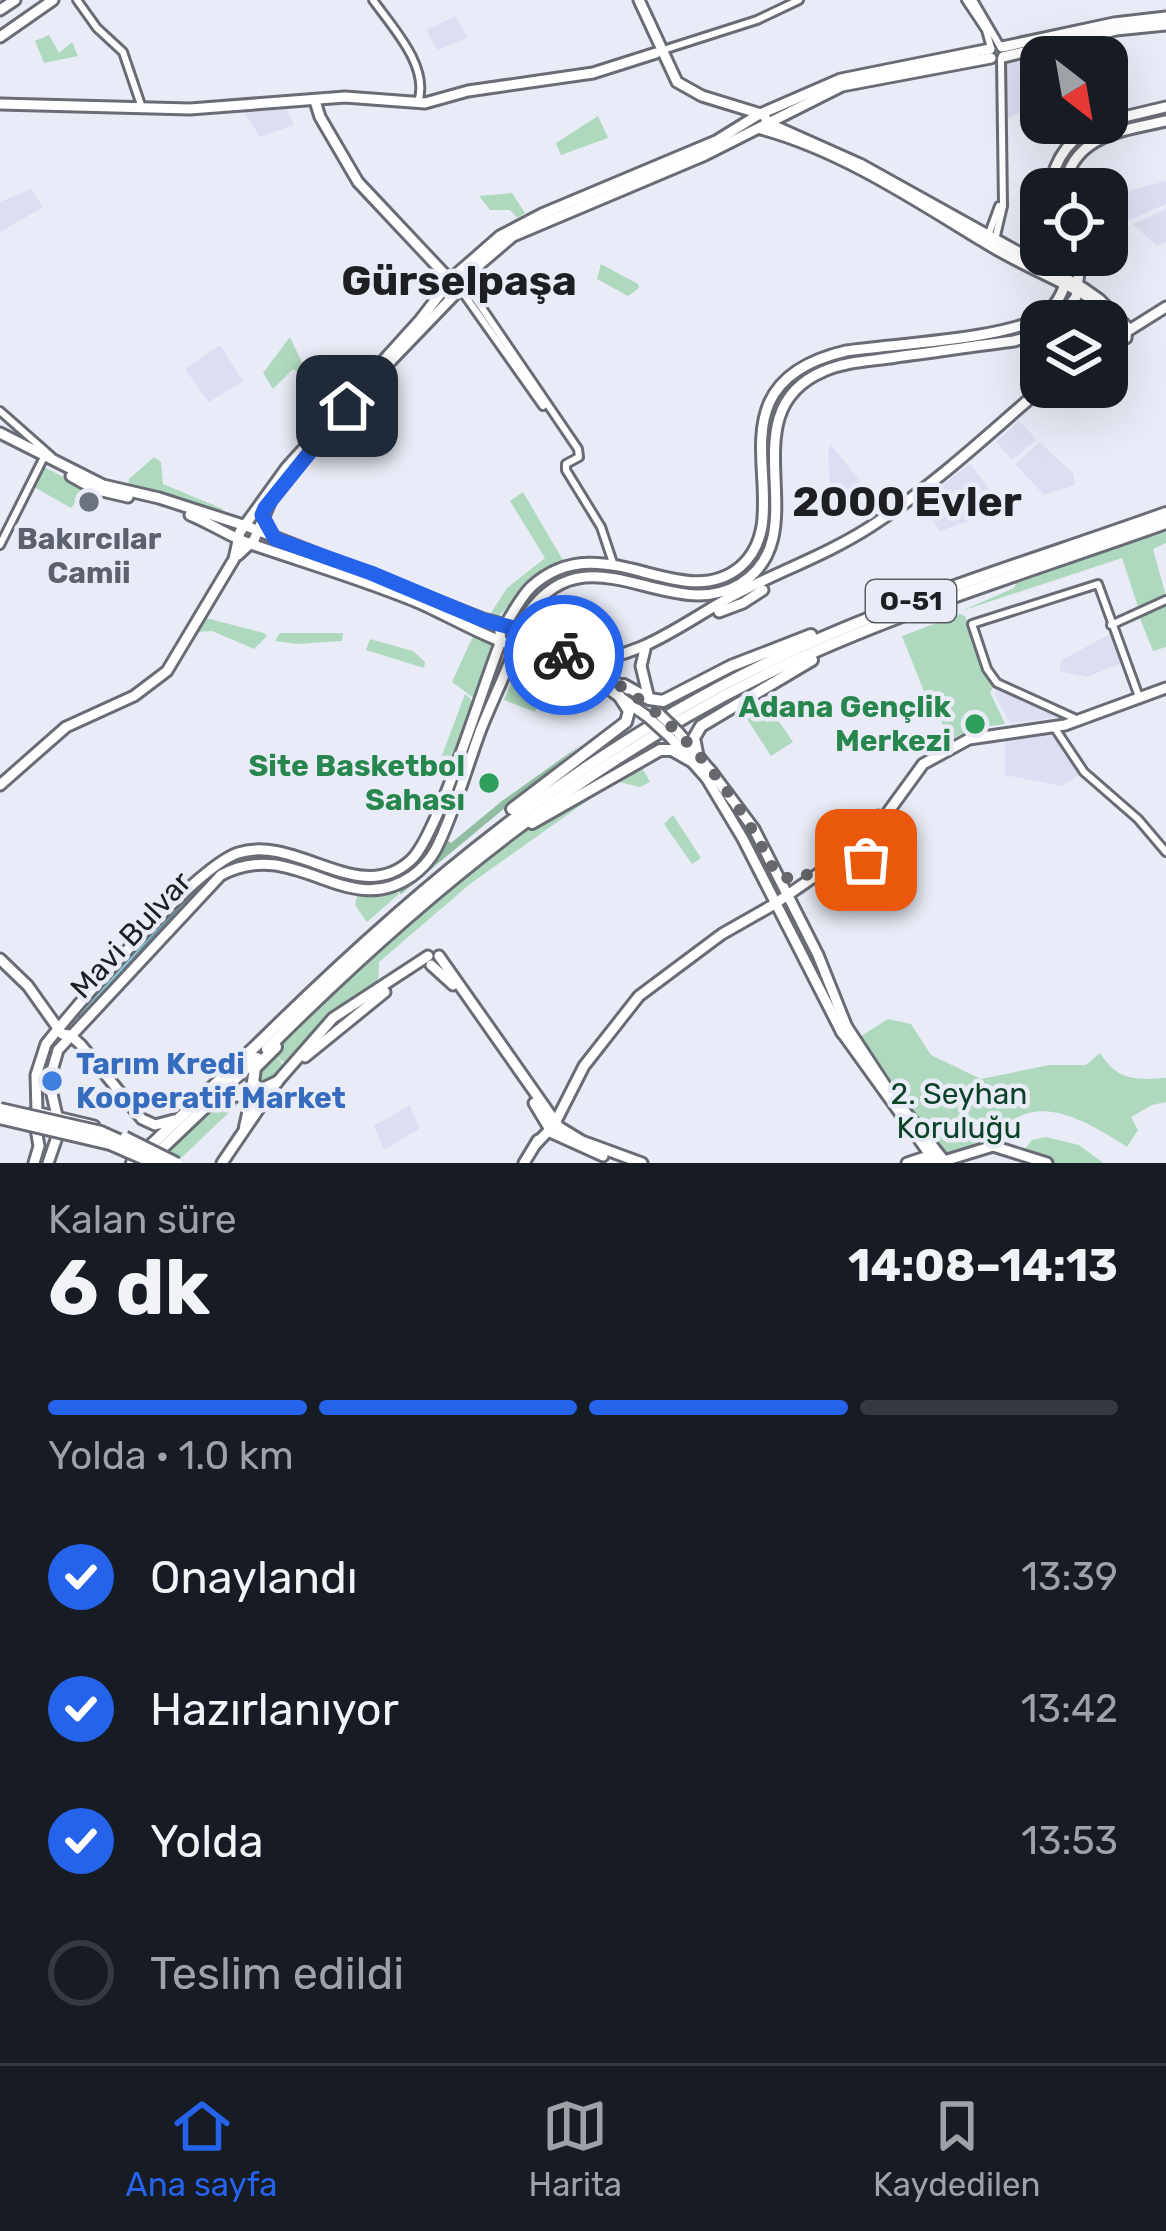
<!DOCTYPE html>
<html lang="tr">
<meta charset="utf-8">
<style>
:root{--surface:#171b24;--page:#242831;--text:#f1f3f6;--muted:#9ea1a6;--line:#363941;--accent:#2563eb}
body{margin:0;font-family:Rubik,sans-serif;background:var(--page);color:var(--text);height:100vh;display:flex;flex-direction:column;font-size:45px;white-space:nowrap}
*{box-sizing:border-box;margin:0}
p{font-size:39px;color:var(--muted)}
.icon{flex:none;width:66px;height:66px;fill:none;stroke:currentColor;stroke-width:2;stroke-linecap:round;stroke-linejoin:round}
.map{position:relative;height:1163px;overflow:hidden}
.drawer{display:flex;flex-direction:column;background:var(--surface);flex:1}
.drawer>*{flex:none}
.needle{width:78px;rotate:149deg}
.tools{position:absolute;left:1020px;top:36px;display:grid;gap:24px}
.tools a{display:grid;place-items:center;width:108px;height:108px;border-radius:24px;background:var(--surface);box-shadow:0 12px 48px #0002;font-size:60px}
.pin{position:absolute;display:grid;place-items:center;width:102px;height:102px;color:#fff;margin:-51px;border-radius:24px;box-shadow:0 6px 18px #0006}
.courier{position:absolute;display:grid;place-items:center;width:120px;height:120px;margin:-60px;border:9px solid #2563eb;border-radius:50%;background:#fff;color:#222;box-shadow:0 3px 15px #0007}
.headline em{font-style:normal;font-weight:700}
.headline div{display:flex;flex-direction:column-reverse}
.headline{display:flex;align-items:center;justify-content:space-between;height:204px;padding:0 48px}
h1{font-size:78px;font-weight:700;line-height:90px}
.bar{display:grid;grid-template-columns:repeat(4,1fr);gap:18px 12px;align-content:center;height:144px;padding:0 48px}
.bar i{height:15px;border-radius:9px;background:var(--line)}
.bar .on{background:var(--accent)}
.bar p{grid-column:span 4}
ol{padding:0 48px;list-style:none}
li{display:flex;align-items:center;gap:36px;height:132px}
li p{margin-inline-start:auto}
li .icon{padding:12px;border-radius:50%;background:var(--accent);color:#fff;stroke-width:4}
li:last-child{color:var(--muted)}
li i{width:66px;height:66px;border:6px solid var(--line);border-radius:50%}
.tab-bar{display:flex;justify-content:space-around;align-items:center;height:168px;border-top:3px solid var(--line);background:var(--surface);font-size:33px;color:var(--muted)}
.tab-bar a{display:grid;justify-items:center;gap:6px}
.tab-bar .on{color:var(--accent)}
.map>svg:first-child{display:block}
.built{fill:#dbdff1}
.green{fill:#afd9be}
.forest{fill:#91bea2}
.water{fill:#8ac4d2;stroke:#6a929e;stroke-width:3}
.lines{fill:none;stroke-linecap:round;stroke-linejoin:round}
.major-tunnel{stroke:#c0c3cc;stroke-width:9;stroke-dasharray:9 4.5;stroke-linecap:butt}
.minor-casing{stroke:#6a6c75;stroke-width:12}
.major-casing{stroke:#6a6c75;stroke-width:15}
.highway-casing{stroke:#6a6c75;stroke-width:16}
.minor{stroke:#fff;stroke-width:6}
.major{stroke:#fff;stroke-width:9}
.highway{stroke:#fff;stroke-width:10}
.rail-casing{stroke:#63656b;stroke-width:8}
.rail{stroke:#e9ecf6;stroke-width:3;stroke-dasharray:9;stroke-linecap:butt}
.major-bridge-casing{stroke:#6a6c75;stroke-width:15;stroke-linecap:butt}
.highway-bridge-casing{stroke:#6a6c75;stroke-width:16;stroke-linecap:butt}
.major-bridge{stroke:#fff;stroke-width:9}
.highway-bridge{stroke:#fff;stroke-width:10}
.done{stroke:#65676d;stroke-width:12;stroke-dasharray:0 21.6}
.route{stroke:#2563eb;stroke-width:15}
.worship-dot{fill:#6b7280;stroke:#e9ecf6;stroke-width:4.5}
.leisure-dot{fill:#2e9e5b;stroke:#e9ecf6;stroke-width:4.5}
.shop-dot{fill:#3f7fe0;stroke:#e9ecf6;stroke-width:4.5}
.labels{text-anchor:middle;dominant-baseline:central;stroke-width:9;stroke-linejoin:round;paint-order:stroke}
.shield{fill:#e9ecf6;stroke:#5b5c62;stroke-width:3}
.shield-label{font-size:27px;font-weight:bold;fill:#1e1f23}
.worship-label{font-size:30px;font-weight:bold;fill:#5b616d;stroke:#e9ecf6}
.leisure-label{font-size:30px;font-weight:bold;fill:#27864d;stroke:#e9ecf6;text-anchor:end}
.street-label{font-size:30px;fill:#1e1f23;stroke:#e9ecf6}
.shop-label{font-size:30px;font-weight:bold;fill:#366cbe;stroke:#e9ecf6;text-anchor:start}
.park-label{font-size:30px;fill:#0a4328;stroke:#e9ecf6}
.district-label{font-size:42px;font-weight:bold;fill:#1e1f23;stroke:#e9ecf6}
</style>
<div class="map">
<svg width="1166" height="1163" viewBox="0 0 1166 1163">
<rect width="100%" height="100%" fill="#e9ecf6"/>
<g class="built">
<polygon points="456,16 468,38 438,50 426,30"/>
<polygon points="1050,51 1052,57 1041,57 1041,100 1004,121 1001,71 1008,62"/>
<polygon points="286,108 294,125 260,137 242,109"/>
<polygon points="1166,181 1166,204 1127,221 1112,212 1111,195 1123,192 1129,205 1124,192"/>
<polygon points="31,189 43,207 0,232 0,202"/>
<polygon points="1166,209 1166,242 1157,246 1133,224"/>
<polygon points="220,345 243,381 209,402 185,369"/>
<polygon points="1019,421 1037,440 1012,460 996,442"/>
<polygon points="1039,442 1073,473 1075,485 1044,495 1015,464"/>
<polygon points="831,445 861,482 831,498 828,451"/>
<polygon points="970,464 1004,509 940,531 919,503"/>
<polygon points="1110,634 1122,663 1087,677 1059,671 1062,660"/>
<polygon points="997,684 1060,711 1064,717 1010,723 995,695"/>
<polygon points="1052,731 1080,774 1061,786 1005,775 1005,735"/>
<polygon points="410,1105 419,1129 384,1150 374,1126"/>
</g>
<g class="green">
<polygon points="49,35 59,53 72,42 78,56 44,63 35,41"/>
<polygon points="598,116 608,138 561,155 556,143"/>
<polygon points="512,193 525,213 517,218 510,210 490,210 479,196"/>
<polygon points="601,264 638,284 639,288 628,296 597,279"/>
<polygon points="290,337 311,382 293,369 273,389 263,373"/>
<polygon points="154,457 161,462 163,484 223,509 219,517 128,487 129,479"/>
<polygon points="44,467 85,488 71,508 34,487"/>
<polygon points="865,486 872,494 837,517 832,504"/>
<polygon points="523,492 564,562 516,598 496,619 489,616 507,588 545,558 510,501"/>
<polygon points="1166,532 1166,543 1153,549 1166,596 1139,610 1122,558 961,611 1014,588 1018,579"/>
<polygon points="1166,604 1166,647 1153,651 1139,616"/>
<polygon points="960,614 965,616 987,674 996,684 990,692 1005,724 977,728 949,740 938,713 941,711 925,694 902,636"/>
<polygon points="206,618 264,633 267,636 254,649 212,631 198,632"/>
<polygon points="280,633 343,633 342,641 297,644 275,641"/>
<polygon points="474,634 490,639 494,649 475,699 452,682"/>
<polygon points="370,639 413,651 425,662 424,668 366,650"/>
<polygon points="515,673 545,684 535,712 504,700"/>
<polygon points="465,694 474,702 452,762 441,758"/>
<polygon points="761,695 793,742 771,756 740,708"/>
<path d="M641,766L650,782L640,787L615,781L470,884L379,962L378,984L334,1011L285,1063L277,1057L283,1065L263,1086L256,1079L261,1065C344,983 426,902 521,834C558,807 601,788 641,766Z"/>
<polygon points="673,815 701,858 692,864 664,824"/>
<polygon points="394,889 399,894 367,922 355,905 357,895"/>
<path d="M888,1019L911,1024L931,1055L981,1079L1049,1065H1086L1100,1053C1118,1081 1135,1080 1166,1078V1102L1152,1105L1131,1117L1138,1130L1127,1147C1097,1128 1045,1093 1010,1123C1004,1129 998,1139 992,1146L944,1155L858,1038Z"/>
<polygon points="235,1100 241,1101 179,1160 167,1152 212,1111"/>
<polygon points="1046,1137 1079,1145 1103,1163 1053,1163 1021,1154 1032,1140"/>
</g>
<polygon class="forest" points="582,744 401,894 396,888 443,837 451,843 502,801"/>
<g class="water">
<path d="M1166,111V117C1119,128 1070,132 1060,189H1054C1069,125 1110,124 1166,111Z"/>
<path d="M1066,290L1073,292L1053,321H1041V329L1029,334L823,368C721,421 814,521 742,578C678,628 606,523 527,609L522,605C598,513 678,624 741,571C811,512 704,404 836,356L1027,328Z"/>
<path d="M495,665L502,667C486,707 442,849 415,870C392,888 364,890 337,881C301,867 269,850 230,867C193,883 114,984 82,1019L77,1014C114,973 187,875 237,858C306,833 371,926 426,847Z"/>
</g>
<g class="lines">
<polyline class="major-tunnel" points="771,874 792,913"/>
<defs>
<g id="minor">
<polyline points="77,0 97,28 123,52 141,105"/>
<path d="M373,0C393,28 430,67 418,102"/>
<polyline points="966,0 986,30 991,48"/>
<polyline points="973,0 1000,46"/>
<polyline points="660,51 757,20 799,0"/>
<polyline points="988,236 999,206"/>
<polyline points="995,240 1003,206 1001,59"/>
<polyline points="465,283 578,449 579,457 566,464 566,470 601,527 613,563"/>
<polyline points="461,290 543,406"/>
<polyline points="0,411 51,456"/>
<polyline points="0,545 42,461"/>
<polyline points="1111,625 1166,600"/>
<polyline points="1074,718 997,683 987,669 972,624 1098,584 1138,694"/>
<polyline points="1054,727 1084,772 1138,819 1166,852"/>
<polyline points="862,849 869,868"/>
</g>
<g id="major">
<path d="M639,0L677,82L702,96L764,115L768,123L860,164L1083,288L1100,300L1127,327L1126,338C1110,330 1104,305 1082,293C1050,276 1014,261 984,242C915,200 840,150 761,129"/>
<polyline points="0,10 15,0"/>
<polyline points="0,37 53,0"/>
<polyline points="1002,47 1114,23 1166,17"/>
<polyline points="1003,57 1116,30 1166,25"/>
<polyline points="315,101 320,117 358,182 452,282"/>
<polyline points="0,104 190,109 345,97 425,103 468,91 593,73 656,53"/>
<polyline points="1107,121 1166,107"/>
<path d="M1050,189C1054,158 1072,135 1100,123"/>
<path d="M1064,189C1072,135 1122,131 1166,121"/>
<polyline points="1058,321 1076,297 1081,255"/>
<polyline points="1107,344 1166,307"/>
<polyline points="333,421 463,286 479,265 513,236 705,155 842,86 991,58"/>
<polyline points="0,433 103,485 159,498 249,527 483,619 514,627 628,689"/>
<polyline points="71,476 94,489 128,497"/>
<path d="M190,515C210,523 229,536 248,543C306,563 365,580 422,604C440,612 501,645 514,645L603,685L648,717"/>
<polyline points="238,555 254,540 271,500"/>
<polyline points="719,612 743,603 763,590"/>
<polyline points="645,649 641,666 649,699"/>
<path d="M578,659C637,664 689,618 738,593C782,570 828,554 870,527C932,487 988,435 1043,387"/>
<polyline points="678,732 713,774"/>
<polyline points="670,737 709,781"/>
<polyline points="710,770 754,829 818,955 848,1030"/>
<polyline points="707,779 743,839 842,1033"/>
<polyline points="0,785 66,727 134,696 167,671 234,559 240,532 287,467 420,320 453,277 500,236 542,214 716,141 758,115 841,79 990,49"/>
<polyline points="828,861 878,816"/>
<polyline points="439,956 559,1127 582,1141 642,1163"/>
<polyline points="0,959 28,986 62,1034 70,1035 81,1045 142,1119 155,1125 174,1120"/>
<polyline points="431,965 453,985"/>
<polyline points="847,1027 889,1091 946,1163"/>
<polyline points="841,1031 936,1163"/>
<polyline points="305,1057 385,992"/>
<polyline points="534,1103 552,1133 603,1156"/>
<polyline points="35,1112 94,1126"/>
<path d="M37,1112L36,1075L46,1044C78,1004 194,868 238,853C297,834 360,908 411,860C438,835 483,685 501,641L500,632C511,618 518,600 531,587C601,522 681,616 740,567C806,511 696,386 846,351C891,344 1012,339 1044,315C1063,300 1069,278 1067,255"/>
<path d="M57,1116L49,1081L58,1050L221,875C297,835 345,922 412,876C422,869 430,860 436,849C455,811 466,769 481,729C493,699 509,667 519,637C522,628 522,621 529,612C590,528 670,626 740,584C821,535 724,413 824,371C846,361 873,361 896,357C935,352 974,346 1014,341L1041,333"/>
<polyline points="536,1144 554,1125 584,1066 639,996 722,934 773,905 837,861 859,852 923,764 969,739 1065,725 1166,688"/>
<polyline points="34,1163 39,1146 36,1129"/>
<polyline points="48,1163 58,1134"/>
<polyline points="222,1163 277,1082 333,1018 428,956"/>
<polyline points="524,1163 538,1140"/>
<polyline points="907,1163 931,1155"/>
<polyline points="924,1163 944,1161 993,1146 1047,1163"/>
</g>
<g id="highway">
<polyline points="624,685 649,699 663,701 731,666 811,635"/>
<polyline points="697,753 694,738 701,726 812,660"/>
<polyline points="512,809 626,722 629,711 618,694"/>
<polyline points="532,823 660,750 672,750 693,762"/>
<path d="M260,1042C415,889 577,753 775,659C901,599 1035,560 1166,513"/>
<polyline points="276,1047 255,1068 253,1082 260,1090 277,1082"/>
<path d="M267,1049C421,895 585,760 783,666C907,608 1037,569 1166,523"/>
<polyline points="218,1103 236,1095 246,1097 250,1105 245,1127"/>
<polyline points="153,1157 257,1058"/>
<polyline points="132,1163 259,1043"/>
</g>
</defs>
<use href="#minor" class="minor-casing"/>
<use href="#major" class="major-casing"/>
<use href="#highway" class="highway-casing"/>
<use href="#minor" class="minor"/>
<use href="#major" class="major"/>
<use href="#highway" class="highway"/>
<defs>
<polyline id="rail" points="0,1114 106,1137 162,1163"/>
</defs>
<use href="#rail" class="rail-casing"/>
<use href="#rail" class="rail"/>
<defs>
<g id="major-bridge">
<polyline points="656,711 678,732"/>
<polyline points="648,717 670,737"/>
<polyline points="125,1137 177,1163"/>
</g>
<g id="highway-bridge">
<polyline points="0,1109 101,1132 170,1163"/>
<polyline points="0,1118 110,1144 154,1163"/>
</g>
</defs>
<use href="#major-bridge" class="major-bridge-casing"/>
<use href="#highway-bridge" class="highway-bridge-casing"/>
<use href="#major-bridge" class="major-bridge"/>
<use href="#highway-bridge" class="highway-bridge"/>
</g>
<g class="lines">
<path class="done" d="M564,655C665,700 729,778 777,876L800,880L854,839L861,842L866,860"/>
<polyline class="route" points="347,406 265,508 262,515 275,539 371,573 483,620 514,628 564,655"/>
</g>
<circle class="worship-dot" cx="89" cy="502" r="12"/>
<g class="leisure-dot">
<circle cx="975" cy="724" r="12"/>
<circle cx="489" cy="783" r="12"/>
</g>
<circle class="shop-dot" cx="52" cy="1081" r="12"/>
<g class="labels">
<rect class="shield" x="866" y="580" width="90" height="42" rx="9"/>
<g class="shield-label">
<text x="911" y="601">O-51</text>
</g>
<g class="worship-label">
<text x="89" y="539">Bakırcılar<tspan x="89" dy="34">Camii</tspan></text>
</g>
<g class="leisure-label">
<text x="951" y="707">Adana Gençlik<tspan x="951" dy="34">Merkezi</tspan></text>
<text x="465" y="766">Site Basketbol<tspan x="465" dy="34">Sahası</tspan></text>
</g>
<g class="street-label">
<text transform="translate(131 935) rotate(-47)">Mavi Bulvar</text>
</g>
<g class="shop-label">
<text x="76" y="1064">Tarım Kredi<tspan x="76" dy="34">Kooperatif Market</tspan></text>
</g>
<g class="park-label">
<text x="959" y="1094">2. Seyhan<tspan x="959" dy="34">Koruluğu</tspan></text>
</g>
<g class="district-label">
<text x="459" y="281">Gürselpaşa</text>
<text x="907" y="502">2000 Evler</text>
</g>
</g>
</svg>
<div class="tools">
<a><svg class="needle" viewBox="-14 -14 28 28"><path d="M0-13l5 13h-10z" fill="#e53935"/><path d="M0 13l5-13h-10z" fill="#9ea1a6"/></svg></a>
<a><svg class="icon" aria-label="locate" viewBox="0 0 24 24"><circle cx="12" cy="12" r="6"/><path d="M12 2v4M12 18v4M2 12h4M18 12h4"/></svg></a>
<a><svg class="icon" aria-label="layers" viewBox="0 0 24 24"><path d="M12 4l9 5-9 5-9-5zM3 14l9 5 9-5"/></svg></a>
</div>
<div class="pin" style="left:866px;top:860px;background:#ea580c"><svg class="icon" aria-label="bag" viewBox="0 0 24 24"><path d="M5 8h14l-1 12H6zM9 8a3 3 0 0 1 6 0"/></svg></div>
<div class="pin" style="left:347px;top:406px;background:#1f2937"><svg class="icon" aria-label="home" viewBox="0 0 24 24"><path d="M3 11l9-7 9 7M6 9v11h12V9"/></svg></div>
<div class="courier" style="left:564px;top:655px"><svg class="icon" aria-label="bike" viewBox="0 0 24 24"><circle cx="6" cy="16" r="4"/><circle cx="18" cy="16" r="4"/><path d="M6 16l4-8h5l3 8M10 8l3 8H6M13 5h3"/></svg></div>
</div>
<section class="drawer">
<div class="headline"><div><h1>6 dk</h1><p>Kalan süre</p></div><em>14:08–14:13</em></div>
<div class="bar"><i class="on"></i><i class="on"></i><i class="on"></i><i></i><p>Yolda · 1.0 km</p></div>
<ol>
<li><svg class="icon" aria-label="check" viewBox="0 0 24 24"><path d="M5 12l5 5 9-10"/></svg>Onaylandı<p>13:39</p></li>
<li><svg class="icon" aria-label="check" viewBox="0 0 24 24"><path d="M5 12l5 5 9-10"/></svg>Hazırlanıyor<p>13:42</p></li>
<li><svg class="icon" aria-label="check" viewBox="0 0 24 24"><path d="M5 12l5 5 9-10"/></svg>Yolda<p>13:53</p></li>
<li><i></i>Teslim edildi</li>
</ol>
</section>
<nav class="tab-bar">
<a class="on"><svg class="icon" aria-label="home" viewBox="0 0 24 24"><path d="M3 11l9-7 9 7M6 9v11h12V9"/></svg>Ana sayfa</a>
<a><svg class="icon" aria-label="map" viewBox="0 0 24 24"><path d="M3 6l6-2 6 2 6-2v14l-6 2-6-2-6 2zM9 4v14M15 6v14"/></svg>Harita</a>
<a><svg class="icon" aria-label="saved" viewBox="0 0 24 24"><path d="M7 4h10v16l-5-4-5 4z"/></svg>Kaydedilen</a>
</nav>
